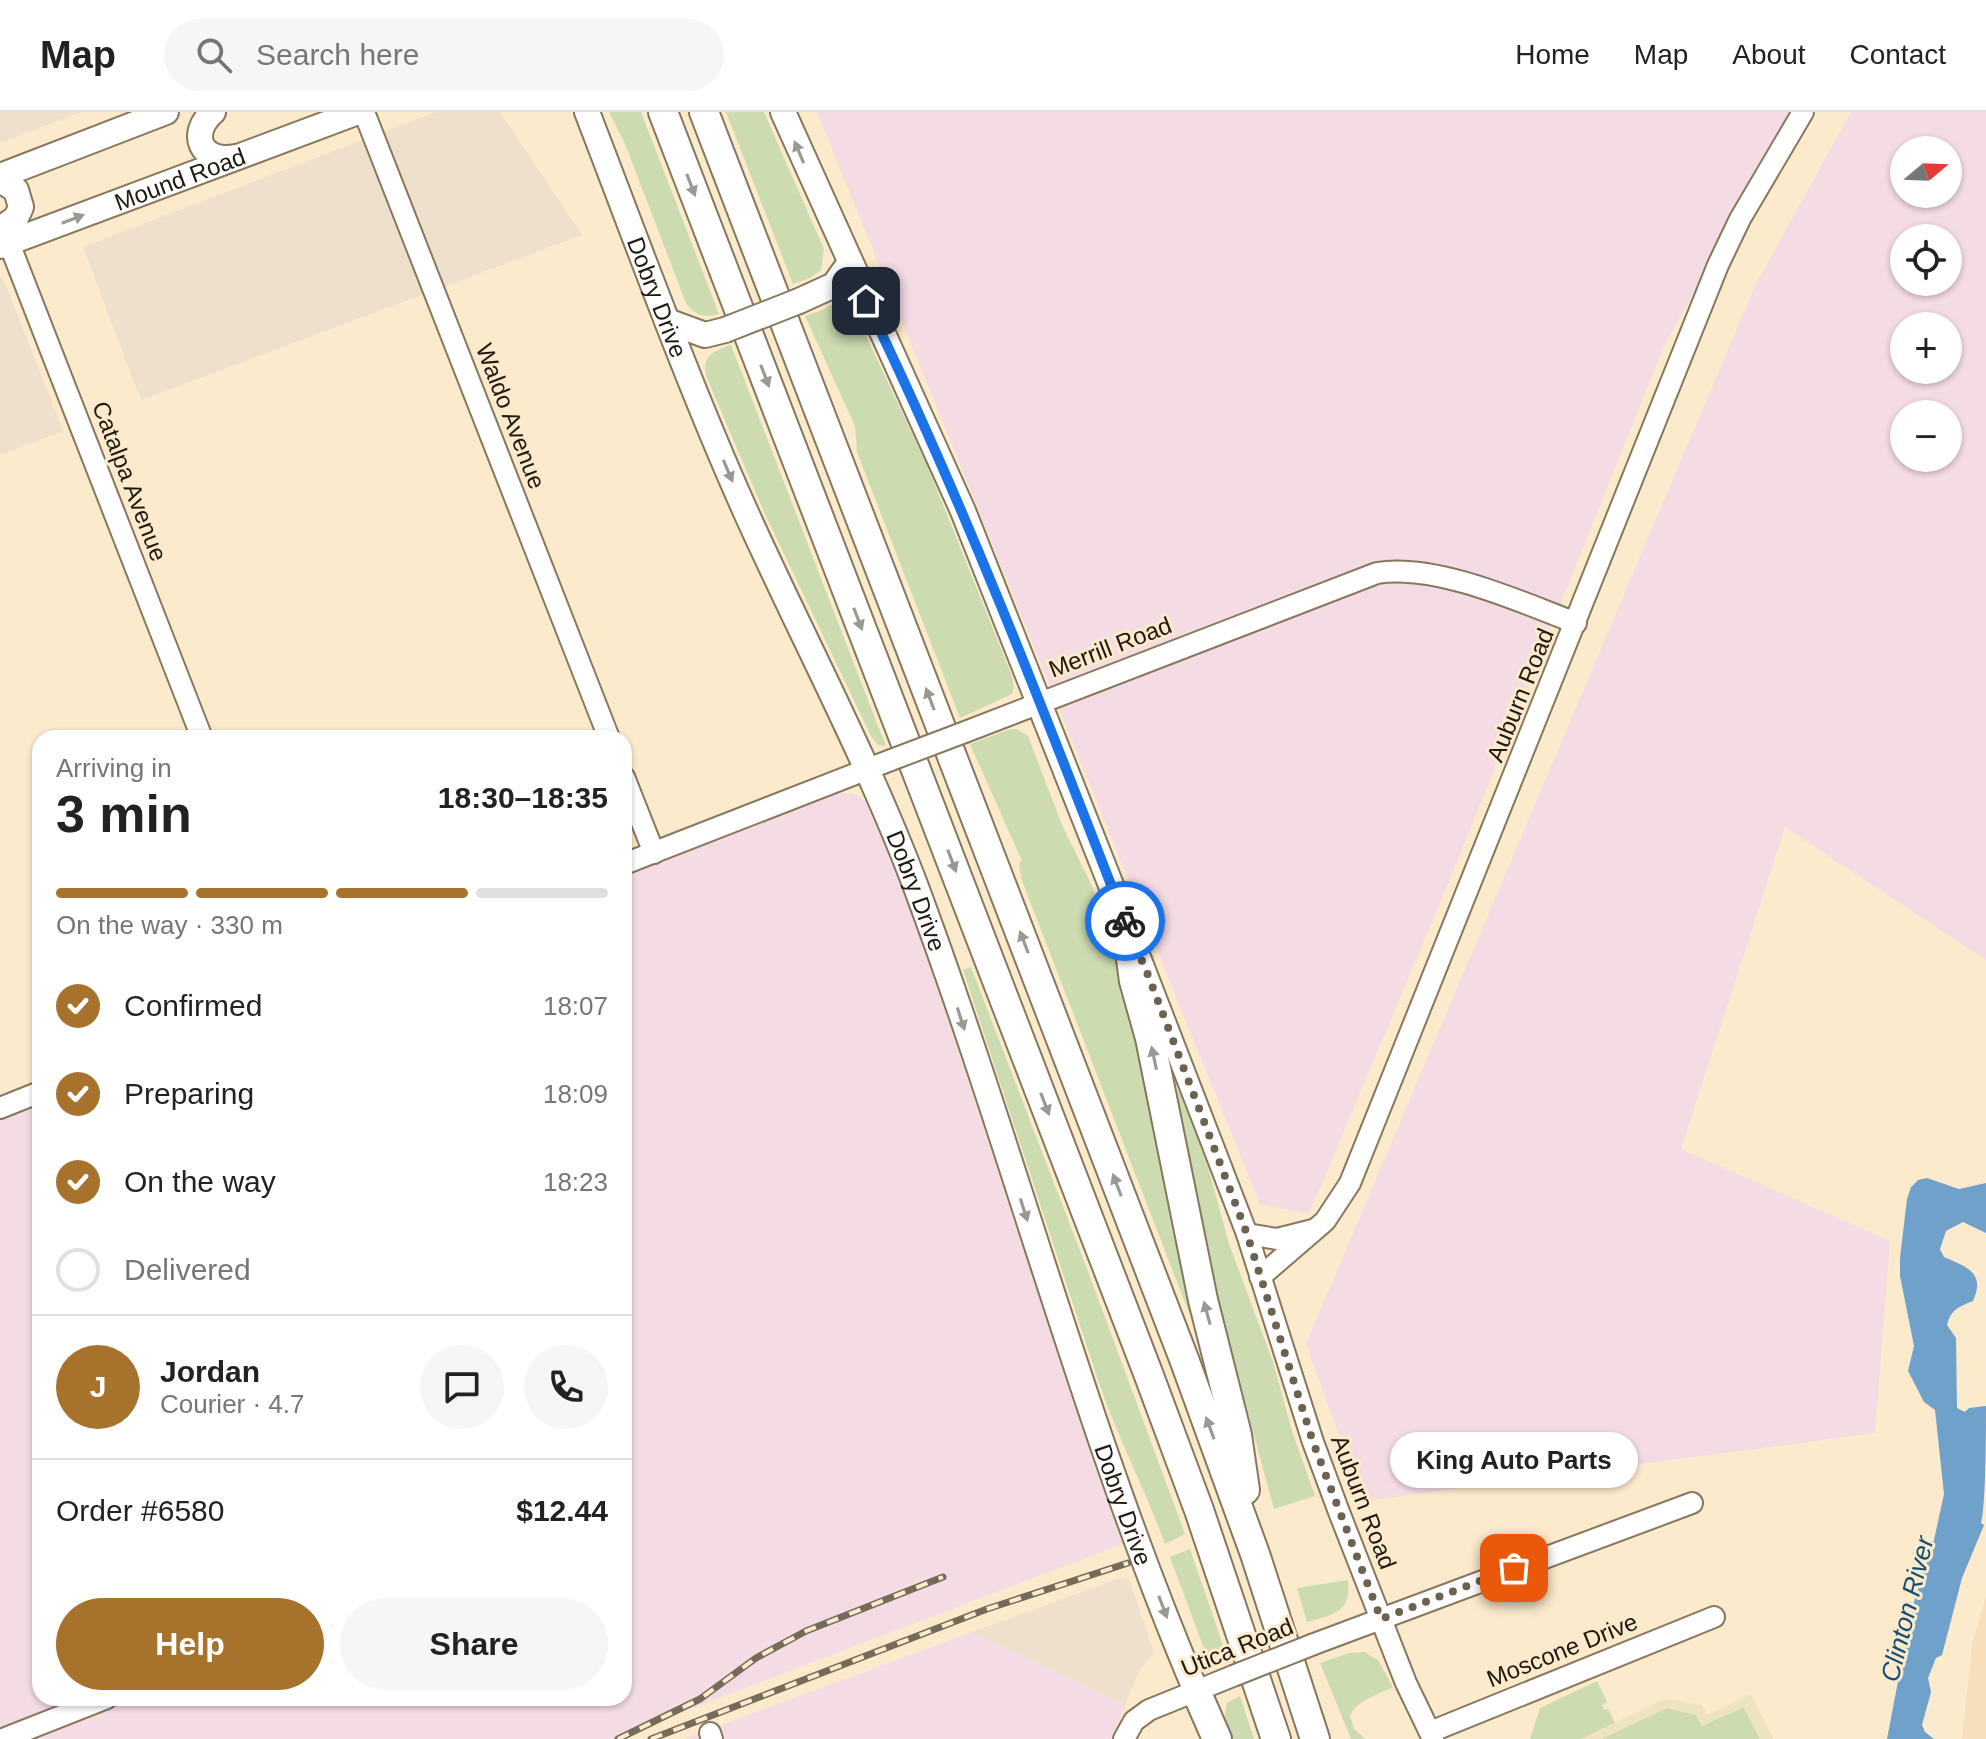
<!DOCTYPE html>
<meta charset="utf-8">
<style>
:root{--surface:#fff;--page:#f6f6f6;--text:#222;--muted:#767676;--line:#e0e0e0;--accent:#a7732c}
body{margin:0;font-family:Helvetica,sans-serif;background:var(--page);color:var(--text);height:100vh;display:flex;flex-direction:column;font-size:30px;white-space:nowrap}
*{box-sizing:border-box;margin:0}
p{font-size:26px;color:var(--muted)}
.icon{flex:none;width:44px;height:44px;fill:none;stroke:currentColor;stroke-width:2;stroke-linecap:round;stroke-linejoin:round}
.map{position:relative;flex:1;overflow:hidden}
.sheet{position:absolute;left:32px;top:618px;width:600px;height:976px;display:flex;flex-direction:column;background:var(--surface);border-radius:24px;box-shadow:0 2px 6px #0004}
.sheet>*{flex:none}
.needle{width:52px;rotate:71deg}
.buttons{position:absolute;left:1890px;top:24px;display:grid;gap:16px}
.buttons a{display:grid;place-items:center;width:72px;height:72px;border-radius:50%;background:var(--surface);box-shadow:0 2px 6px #0004;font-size:40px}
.pin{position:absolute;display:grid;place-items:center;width:68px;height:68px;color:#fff;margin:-34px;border-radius:16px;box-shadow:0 4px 12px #0006}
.courier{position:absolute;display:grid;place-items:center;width:80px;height:80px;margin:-40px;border:6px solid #1a73e8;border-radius:50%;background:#fff;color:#222;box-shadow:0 2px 10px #0007}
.bubble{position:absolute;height:56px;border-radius:28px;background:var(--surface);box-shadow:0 2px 6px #0004;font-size:26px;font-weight:800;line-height:56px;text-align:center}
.head em{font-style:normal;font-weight:800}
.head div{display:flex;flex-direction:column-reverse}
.head{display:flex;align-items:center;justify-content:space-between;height:136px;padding:0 24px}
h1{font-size:52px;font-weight:800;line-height:60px}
.bar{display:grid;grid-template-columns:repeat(4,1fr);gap:12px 8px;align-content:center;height:96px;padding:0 24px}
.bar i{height:10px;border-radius:6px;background:var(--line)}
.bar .selected{background:var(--accent)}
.bar p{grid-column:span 4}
.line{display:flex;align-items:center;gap:20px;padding:0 24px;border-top:2px solid var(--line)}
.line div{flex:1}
.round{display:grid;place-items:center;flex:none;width:84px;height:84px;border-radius:42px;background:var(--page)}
ol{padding:0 24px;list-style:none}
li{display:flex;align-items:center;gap:24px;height:88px}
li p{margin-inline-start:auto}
li .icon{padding:8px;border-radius:50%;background:var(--accent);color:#fff;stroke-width:4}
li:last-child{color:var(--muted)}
li i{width:44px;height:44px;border:4px solid var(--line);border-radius:50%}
.primary-button{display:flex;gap:16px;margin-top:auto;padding:16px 24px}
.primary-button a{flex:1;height:92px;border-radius:48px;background:var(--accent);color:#fff;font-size:32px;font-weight:800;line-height:92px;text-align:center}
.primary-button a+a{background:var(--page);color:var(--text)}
header{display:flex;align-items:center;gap:48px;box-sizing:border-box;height:112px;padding:0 40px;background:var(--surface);border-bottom:2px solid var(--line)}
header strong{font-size:38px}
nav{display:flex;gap:44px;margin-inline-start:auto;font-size:28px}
.search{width:560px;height:72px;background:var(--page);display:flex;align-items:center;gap:20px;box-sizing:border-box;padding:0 28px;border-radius:44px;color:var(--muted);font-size:30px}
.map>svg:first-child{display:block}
.commercial{fill:#eee0cd}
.industrial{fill:#f4dbe4;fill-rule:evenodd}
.built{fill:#f6e0bc}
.green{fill:#ccdbb0}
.sand{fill:#ede3be}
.water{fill:#6fa1cb}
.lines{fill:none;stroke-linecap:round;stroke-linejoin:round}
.minor-casing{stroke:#87775d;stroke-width:24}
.major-casing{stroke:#87775d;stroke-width:28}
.highway-casing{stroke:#87775d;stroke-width:32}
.minor{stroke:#fff;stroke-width:20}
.major{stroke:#fff;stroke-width:24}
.highway{stroke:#fff;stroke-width:28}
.rail-casing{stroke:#756b59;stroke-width:7}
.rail{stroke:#fceacd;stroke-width:4;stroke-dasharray:12;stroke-linecap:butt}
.minor-bridge-casing{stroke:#87775d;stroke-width:24;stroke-linecap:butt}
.major-bridge-casing{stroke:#87775d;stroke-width:28;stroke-linecap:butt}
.minor-bridge{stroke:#fff;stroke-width:20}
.major-bridge{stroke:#fff;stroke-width:24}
.oneway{fill:#9a9893}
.done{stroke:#6c6252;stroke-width:8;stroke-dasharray:0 14.4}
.route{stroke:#1a73e8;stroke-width:10}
.labels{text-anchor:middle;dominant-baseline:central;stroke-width:6;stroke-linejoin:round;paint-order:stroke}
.street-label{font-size:24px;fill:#1f190f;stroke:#fceacd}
.water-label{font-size:26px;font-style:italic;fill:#144d76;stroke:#fceacd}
</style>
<header>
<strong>Map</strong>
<div class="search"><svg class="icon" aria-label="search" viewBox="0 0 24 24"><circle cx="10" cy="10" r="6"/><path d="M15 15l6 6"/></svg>Search here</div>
<nav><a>Home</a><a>Map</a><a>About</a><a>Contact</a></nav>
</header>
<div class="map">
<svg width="1986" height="1627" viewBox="0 0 1986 1627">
<rect width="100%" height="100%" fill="#fceacd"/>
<g class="commercial">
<polygon points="0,0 81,0 0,31"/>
<polygon points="436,0 500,0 582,123 141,288 83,135"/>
<polygon points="3,166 63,319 0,343 0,167"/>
<polygon points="1120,1466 1129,1467 1154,1540 1139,1559 1125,1593 972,1520"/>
</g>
<g class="industrial">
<polygon points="817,0 1794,0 1664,234 1448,772 1309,1102 1260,1092"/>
<path d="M1851,0H1986V848L1785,715L1681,1037L1890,1129L1875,1321L1363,1389L1306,1232L1755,174ZM1904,38H1948V82H1904ZM1904,126H1948V170H1904ZM1948,214V258H1904V214ZM1904,302H1948V346H1904Z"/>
<polygon points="841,681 852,681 867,690 905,779 1092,1340 1125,1431 611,1627 0,1627 0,1008 40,992 40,1586 624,1586 624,764"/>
<polygon points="972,1520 1125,1593 1111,1627 684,1627"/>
</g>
<polygon class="built" points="1986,1483 1986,1627 1962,1627 1972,1534"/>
<g class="green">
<path d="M609,0H641L719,202C705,206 695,204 686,191L625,32Z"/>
<polygon points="726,0 764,0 824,137 821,158 810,166 793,172"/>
<polygon points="847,184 927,353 1012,564 1014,576 1012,582 960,606 857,340 855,314 805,204 822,198"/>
<path d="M731,233L878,614L886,634L878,633L871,624L764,400L707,266C700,245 713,239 731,233Z"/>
<polygon points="1011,617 1017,617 1028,624 1062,713 1092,774 1119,854 1196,1198 1189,1201 1021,766 1019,751 1022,749 970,632"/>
<path d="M971,855L1092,1170L1185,1422L1165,1432C1145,1377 1118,1326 1099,1271L963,858Z"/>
<polygon points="1179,979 1208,1055 1229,1132 1273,1250 1292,1319 1315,1384 1274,1397 1218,1191 1172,981"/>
<polygon points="1190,1437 1227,1545 1215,1546 1210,1544 1203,1534 1170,1445"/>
<path d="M1348,1468C1352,1500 1333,1503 1307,1510L1297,1476Z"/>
<path d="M1364,1540L1378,1548L1393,1575C1377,1583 1357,1588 1350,1604L1354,1617L1365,1627H1351L1320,1551L1349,1541Z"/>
<polygon points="1597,1569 1607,1590 1602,1593 1604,1598 1608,1597 1615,1611 1581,1627 1530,1627 1540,1596"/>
<polygon points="1240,1584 1254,1627 1231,1627 1225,1603 1227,1591"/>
<polygon points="1744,1595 1760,1627 1601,1627 1667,1596 1696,1603 1702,1614"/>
</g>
<polygon class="sand" points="1751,1582 1773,1627 1760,1627 1743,1595 1702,1614 1696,1603 1667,1596 1601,1627 1581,1627 1665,1587 1702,1593 1707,1603"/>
<path class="water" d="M1927,1066L1959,1077L1986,1071V1121L1963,1110L1946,1119L1940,1137L1944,1145C1966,1155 1986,1160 1973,1189C1959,1195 1951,1197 1947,1213L1956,1226L1957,1296L1965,1300L1969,1296L1986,1294C1986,1317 1986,1397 1981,1411L1984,1413L1962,1466L1942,1543L1936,1546L1928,1566L1931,1580L1922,1613L1925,1620L1934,1627H1887L1912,1496L1934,1428L1944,1382L1935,1298L1924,1290L1908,1259L1914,1234L1900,1164V1146L1907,1087L1911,1075L1918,1068Z"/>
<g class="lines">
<defs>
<g id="minor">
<polyline points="364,0 609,626"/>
<polyline points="9,131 202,626"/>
<path d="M965,620L1377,461C1435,451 1521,490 1576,511"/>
<polyline points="624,665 654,741"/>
<polyline points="624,752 891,648"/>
<polyline points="1137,837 1247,1122 1313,1330 1339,1400 1406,1571 1433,1627"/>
<polyline points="0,996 40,980"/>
<polyline points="1247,1122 1277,1127 1313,1118"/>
<polyline points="1260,1165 1325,1109 1350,1071 1718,153 1740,107 1803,0"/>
<polyline points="1314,1532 1692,1391"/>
<polyline points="1430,1620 1714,1505"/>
<polyline points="710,1621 712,1627"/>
<polyline points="3,1627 107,1586"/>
<polyline points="1124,1627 1134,1609 1149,1598 1233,1564"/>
</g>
<g id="major">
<path d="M213,0C188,22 201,52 236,45"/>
<path id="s1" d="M587,0C638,132 686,266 744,396C801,523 867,645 916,775C1015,1041 1085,1318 1196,1579"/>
<polyline points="783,0 963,399 1126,811"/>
<polyline points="0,64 166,0"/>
<polyline points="0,68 16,78 21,95 16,106 0,117"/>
<path id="s2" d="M0,134L358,0"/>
<polyline points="799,189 834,173 849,152"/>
<polyline points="667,209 705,223 725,218"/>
</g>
<g id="highway">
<polyline points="663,0 1148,1261 1199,1398 1276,1627"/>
<polyline points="704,0 1184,1247 1255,1442 1315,1627"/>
<polyline points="1126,811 1134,869 1150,926 1203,1188 1237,1323 1245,1378"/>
<polyline points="1196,1579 1217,1627"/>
</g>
</defs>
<use href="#minor" class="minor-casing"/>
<use href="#major" class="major-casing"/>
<use href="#highway" class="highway-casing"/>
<use href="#minor" class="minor"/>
<use href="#major" class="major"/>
<use href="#highway" class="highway"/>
<defs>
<g id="rail">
<polyline points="618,1627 700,1587 756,1546 806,1519 943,1465"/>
<polyline points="651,1627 987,1497 1128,1451"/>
</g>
</defs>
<use href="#rail" class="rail-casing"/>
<use href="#rail" class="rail"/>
<defs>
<g id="minor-bridge">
<polyline points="891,648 965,620"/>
<polyline points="1233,1564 1314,1532"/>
</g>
<polyline id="major-bridge" points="725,218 799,189"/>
</defs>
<use href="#minor-bridge" class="minor-bridge-casing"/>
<use href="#major-bridge" class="major-bridge-casing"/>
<use href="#minor-bridge" class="minor-bridge"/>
<use href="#major-bridge" class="major-bridge"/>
</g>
<defs><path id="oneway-solid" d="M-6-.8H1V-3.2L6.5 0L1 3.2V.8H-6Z" transform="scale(2)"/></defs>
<g class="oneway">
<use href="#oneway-solid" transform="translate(799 40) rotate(-113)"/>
<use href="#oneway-solid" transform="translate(691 73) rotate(69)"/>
<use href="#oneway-solid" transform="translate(73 107) rotate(-21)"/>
<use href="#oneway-solid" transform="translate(765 264) rotate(69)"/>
<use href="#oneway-solid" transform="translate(728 359) rotate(67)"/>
<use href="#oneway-solid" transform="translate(858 507) rotate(69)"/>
<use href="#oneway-solid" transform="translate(930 587) rotate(-111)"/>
<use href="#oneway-solid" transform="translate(952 749) rotate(69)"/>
<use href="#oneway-solid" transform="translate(1024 830) rotate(-111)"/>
<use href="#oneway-solid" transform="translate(961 907) rotate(72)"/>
<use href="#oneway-solid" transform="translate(1154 946) rotate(-102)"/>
<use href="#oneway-solid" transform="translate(1045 992) rotate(69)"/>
<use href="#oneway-solid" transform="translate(1117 1073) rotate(-111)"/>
<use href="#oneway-solid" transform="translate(1024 1098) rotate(72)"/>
<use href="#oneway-solid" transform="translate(1207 1201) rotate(-105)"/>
<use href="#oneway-solid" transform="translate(1210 1316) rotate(-110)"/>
<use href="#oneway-solid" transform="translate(1163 1495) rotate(69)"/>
</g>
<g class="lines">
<polyline class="done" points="1125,809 1148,863 1247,1122 1313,1330 1381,1507 1514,1456"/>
<path class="route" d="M866,189C964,391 1044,599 1125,809"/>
</g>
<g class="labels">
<g class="street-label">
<text stroke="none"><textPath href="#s2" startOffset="192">Mound Road</textPath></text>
<text stroke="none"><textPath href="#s1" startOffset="198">Dobry Drive</textPath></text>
<text transform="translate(511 304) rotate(69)">Waldo Avenue</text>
<text transform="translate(130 369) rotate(69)">Catalpa Avenue</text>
<text transform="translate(1110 535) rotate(-21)">Merrill Road</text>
<text transform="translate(1520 583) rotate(-68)">Auburn Road</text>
<text stroke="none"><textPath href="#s1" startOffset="846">Dobry Drive</textPath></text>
<text transform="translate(1364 1390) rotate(69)">Auburn Road</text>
<text stroke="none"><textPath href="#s1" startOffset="1494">Dobry Drive</textPath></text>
<text transform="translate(1237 1535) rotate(-22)">Utica Road</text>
<text transform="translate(1562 1538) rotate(-22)">Moscone Drive</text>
</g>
<g class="water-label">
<text transform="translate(1907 1497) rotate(-76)">Clinton River</text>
</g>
</g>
</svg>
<div class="buttons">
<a><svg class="needle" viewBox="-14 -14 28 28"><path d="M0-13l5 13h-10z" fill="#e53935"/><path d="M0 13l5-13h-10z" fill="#767676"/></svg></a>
<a><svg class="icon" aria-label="locate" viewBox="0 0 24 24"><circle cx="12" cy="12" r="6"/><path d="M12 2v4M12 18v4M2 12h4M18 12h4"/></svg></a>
<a>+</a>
<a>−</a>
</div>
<div class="pin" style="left:1514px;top:1456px;background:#ea580c"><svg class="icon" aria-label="bag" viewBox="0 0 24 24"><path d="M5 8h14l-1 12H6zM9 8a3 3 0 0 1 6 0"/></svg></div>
<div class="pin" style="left:866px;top:189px;background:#1f2937"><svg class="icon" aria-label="home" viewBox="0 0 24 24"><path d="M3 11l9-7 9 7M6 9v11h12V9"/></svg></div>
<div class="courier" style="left:1125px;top:809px"><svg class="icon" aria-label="bike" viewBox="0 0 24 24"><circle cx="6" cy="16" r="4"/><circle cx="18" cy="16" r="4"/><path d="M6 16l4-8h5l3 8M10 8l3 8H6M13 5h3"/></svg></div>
<div class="bubble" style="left:1390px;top:1320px;width:248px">King Auto Parts</div>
<section class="sheet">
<div class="head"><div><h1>3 min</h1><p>Arriving in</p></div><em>18:30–18:35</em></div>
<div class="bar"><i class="selected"></i><i class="selected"></i><i class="selected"></i><i></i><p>On the way · 330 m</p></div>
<ol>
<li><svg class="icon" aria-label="check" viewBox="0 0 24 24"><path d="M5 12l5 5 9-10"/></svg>Confirmed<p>18:07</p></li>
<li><svg class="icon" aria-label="check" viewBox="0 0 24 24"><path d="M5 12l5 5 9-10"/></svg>Preparing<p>18:09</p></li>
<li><svg class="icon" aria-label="check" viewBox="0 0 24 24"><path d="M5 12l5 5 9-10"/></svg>On the way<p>18:23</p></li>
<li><i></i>Delivered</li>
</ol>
<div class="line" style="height:144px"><b class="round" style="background:var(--accent);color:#fff">J</b><div><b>Jordan</b><p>Courier · 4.7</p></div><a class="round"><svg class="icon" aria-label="chat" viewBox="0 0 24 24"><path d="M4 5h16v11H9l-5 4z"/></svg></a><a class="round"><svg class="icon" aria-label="phone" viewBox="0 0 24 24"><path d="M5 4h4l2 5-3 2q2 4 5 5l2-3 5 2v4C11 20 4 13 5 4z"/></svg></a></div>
<div class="line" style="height:104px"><div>Order #6580</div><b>$12.44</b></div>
<div class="primary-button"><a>Help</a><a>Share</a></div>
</section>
</div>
